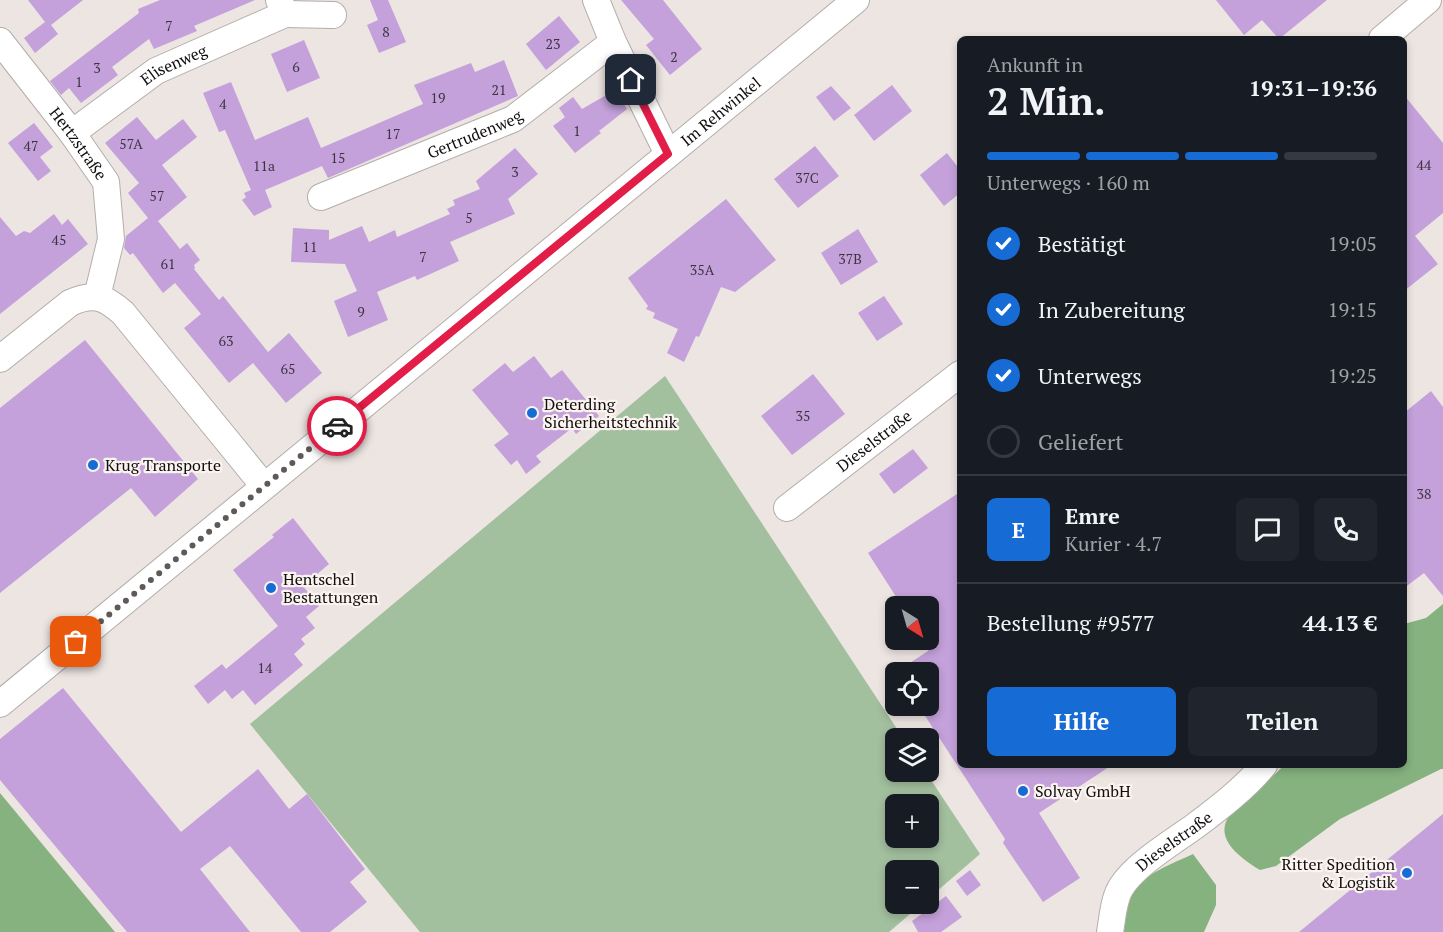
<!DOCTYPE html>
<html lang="de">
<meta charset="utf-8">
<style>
:root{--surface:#171b24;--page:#20242c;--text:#f1f3f6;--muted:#9ea1a6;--line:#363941;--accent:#166bd4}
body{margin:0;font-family:"PT Serif",serif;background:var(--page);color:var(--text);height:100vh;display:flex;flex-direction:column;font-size:22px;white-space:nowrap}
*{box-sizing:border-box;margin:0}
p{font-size:20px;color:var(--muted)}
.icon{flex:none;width:33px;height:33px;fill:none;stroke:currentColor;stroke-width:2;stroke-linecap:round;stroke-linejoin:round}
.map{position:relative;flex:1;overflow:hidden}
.sheet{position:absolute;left:957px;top:36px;width:450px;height:732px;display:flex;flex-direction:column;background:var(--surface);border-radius:9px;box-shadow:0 3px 9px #0003}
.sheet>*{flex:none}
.needle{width:39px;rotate:143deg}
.buttons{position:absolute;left:885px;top:596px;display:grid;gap:12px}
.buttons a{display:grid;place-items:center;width:54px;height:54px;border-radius:9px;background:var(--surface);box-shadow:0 3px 9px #0003;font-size:30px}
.pin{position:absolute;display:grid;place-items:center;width:51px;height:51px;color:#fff;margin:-26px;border-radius:12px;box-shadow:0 3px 9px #0006}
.courier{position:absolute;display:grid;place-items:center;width:60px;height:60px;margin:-30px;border:4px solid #e11d48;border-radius:50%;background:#fff;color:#222;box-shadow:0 2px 8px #0007}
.head em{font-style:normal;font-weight:700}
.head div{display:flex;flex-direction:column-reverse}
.head{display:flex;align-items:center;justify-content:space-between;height:102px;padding:0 30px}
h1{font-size:39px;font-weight:700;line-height:45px}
.bar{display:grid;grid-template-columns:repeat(4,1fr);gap:9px 6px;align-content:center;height:72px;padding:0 30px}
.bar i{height:8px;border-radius:4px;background:var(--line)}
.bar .active{background:var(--accent)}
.bar p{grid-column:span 4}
.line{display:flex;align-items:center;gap:15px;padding:0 30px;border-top:2px solid var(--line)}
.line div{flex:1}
.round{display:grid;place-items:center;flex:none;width:63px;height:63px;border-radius:9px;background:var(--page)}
ol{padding:0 30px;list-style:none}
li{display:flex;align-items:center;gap:18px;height:66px}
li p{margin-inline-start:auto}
li .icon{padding:6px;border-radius:50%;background:var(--accent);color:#fff;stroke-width:4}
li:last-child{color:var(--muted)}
li i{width:33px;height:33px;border:3px solid var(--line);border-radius:50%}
.action{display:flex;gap:12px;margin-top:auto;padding:12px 30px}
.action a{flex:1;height:69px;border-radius:9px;background:var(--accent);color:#fff;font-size:24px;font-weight:700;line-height:69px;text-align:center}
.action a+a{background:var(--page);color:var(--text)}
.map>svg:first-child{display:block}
.green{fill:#a2bf9e;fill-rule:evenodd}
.forest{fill:#85b27f}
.building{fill:#c4a1da}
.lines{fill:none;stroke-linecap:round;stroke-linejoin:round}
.minor-casing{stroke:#b3adaa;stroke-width:28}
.minor{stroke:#fff;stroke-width:26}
.done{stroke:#5e5a58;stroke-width:6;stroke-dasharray:0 10.8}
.route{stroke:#e11d48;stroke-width:8}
.poi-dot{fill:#166bd4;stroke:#faf3f0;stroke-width:2}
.labels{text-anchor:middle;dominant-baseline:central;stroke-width:4.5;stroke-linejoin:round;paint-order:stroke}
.number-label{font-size:14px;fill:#3e3441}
.street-label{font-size:16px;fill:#110f0e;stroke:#faf3f0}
.poi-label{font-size:16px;fill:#110f0e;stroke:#faf3f0;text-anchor:start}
</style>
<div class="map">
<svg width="1443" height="932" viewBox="0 0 1443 932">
<rect width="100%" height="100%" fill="#ede5e2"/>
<path class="green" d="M665,376L903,738H896V771H925L980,854L929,898L928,870H896V903H923L889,932H420L250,724ZM896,804H928V837H896Z"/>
<g class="forest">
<path d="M1443,604V769H1441L1340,819L1276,866L1260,870C1183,823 1250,803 1284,765H1404V624L1426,618Z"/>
<polygon points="0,793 115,932 0,932"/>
<path d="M1193,854L1216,885V905L1204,932H1124C1126,919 1127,903 1134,891C1145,873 1174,863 1193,854Z"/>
</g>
<g class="building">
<polygon points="28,0 83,0 51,25 58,34 35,53 24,38 45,22"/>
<polygon points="160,0 255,0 194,26 197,31 154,49 149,39 112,67 118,75 81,103 69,88 61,95 50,81 139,13 138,9"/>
<polygon points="370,0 388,0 406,42 379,53 367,25 378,20"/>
<polygon points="621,0 663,0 702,49 670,75 646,45 654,39"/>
<polygon points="1216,0 1327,0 1279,39 1262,20 1244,35"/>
<polygon points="559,16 580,42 546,70 526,44"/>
<polygon points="304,40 320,78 287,92 271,54"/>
<polygon points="504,60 518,96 328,178 322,166 265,190 272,207 254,216 242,200 246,197 244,193 251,190 225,130 219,132 203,93 231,82 255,140 308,117 321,148 423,104 414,85 471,63 475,72"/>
<polygon points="892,85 912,111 874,141 854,115"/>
<polygon points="831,86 851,108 834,121 816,97"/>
<polygon points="615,90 627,109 599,131 601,133 575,153 553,126 565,117 559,108 573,97 582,109"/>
<polygon points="1404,95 1443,143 1443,213 1415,236 1438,264 1404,291"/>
<polygon points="137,117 156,140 183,119 197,137 162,165 187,197 158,221 180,249 187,243 200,260 194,265 195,268 194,269 219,300 223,296 268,352 289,333 322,373 286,403 253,363 229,383 184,328 201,314 175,283 163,293 133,253 130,255 124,248 126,236 148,218 128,193 139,183 105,143"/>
<polygon points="34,123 53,147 40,157 51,171 38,181 8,143"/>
<polygon points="815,146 839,176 798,208 774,179"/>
<polygon points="515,148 538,174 508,199 515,214 450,242 459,261 417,280 415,276 377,292 388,320 348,337 334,301 357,291 345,264 291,262 293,228 329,230 329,240 362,226 369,242 395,230 397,237 450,214 447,209 455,205 453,200 480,189 476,181"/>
<polygon points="947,153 960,170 960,193 944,206 920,175"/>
<polygon points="726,199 776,260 735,292 721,287 699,337 696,336 684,362 667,353 678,329 653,318 655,313 646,309 648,306 628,278"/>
<polygon points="54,214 62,225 68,219 88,244 0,314 0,217 16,236 24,231 30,233"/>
<polygon points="858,229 878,262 841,285 821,253"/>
<polygon points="884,296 903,324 877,341 858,313"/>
<polygon points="85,340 198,479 155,517 131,488 0,593 0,408"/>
<polygon points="534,356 551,378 562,370 599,416 576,434 572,428 536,456 541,462 526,474 517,460 511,465 494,445 509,434 472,390 505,363 513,372"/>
<polygon points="813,374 845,414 792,455 761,416"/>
<polygon points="1431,391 1443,407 1443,596 1424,573 1404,588 1404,413"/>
<polygon points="913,449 928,468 894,494 879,474"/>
<polygon points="960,492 960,765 1112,765 1039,813 1080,878 1043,902 1003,843 1005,839 918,705 928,705 928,672 896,672 928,651 928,606 902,606 868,553"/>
<polygon points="293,518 329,564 303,586 319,606 306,617 315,628 301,639 305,644 294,654 303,665 255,705 243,690 232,699 225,690 208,704 194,686 222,664 226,669 278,626 233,570 274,537 272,535"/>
<polygon points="63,688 181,832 258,769 289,809 307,794 365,869 350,882 367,902 330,932 301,932 230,846 200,869 250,932 127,932 0,780 0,739"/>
<polygon points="1443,814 1443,932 1299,932"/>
<polygon points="970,870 981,885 967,896 956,881"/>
<polygon points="946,896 962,917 941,932 918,932 912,921"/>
</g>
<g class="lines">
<defs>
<g id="minor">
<polyline points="596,0 613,42 668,154"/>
<polyline points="285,14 333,15"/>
<polyline points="1382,39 1428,0"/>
<path id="s1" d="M0,41L72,133L106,182L111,239L97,297"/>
<path id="s2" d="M72,133L156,71L285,14L279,0"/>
<path id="s3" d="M321,197L513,119L613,42"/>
<path d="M0,359L70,303C93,292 105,297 123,313L264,486"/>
<path id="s4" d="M787,508L960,374"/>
<path id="s5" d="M0,704L856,0"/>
<path id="s6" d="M1110,932C1112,921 1113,907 1117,896C1125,870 1173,842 1195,826C1219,808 1245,788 1264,765"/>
</g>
</defs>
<use href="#minor" class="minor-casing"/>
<use href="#minor" class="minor"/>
</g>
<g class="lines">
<polyline class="done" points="76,642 337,426"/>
<polyline class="route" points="337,426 668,154 631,80"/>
</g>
<g class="poi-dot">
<circle cx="532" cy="413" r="6"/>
<circle cx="93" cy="465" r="6"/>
<circle cx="271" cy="588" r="6"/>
<circle cx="1023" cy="791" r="6"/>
<circle cx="1407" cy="873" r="6"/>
</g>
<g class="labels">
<g class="number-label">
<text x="169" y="25">7</text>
<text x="386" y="31">8</text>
<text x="553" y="43">23</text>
<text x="674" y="56">2</text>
<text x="296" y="66">6</text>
<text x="97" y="67">3</text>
<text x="79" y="81">1</text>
<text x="499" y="89">21</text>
<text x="438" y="97">19</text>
<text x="223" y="103">4</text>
<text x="577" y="130">1</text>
<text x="393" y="133">17</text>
<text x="131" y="143">57A</text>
<text x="31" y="145">47</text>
<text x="338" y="157">15</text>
<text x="1424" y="164">44</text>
<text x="264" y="165">11a</text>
<text x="515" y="171">3</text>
<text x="807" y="177">37C</text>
<text x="157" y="195">57</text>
<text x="469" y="217">5</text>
<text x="59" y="239">45</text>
<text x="310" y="246">11</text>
<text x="423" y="256">7</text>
<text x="850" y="258">37B</text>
<text x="168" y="263">61</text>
<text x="702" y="269">35A</text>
<text x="361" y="311">9</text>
<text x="226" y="340">63</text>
<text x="288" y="368">65</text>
<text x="803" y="415">35</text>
<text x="1424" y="493">38</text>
<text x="265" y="667">14</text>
</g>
<g class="street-label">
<text stroke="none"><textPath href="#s2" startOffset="123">Elisenweg</textPath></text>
<text stroke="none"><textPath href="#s5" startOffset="933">Im Rehwinkel</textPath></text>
<text stroke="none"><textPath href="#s3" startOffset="166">Gertrudenweg</textPath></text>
<text stroke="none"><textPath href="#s1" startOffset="129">Hertzstraße</textPath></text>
<text stroke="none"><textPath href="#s4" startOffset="110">Dieselstraße</textPath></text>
<text stroke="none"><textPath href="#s6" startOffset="117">Dieselstraße</textPath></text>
</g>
<g class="poi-label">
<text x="544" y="404">Deterding<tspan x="544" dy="18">Sicherheitstechnik</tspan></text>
<text x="105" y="465">Krug Transporte</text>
<text x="283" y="579">Hentschel<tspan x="283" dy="18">Bestattungen</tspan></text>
<text x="1035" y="791">Solvay GmbH</text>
<text x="1395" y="864" text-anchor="end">Ritter Spedition<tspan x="1395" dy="18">&amp; Logistik</tspan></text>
</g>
</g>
</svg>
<div class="buttons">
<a><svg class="needle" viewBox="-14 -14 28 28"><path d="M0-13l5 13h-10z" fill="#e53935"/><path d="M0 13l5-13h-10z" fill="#9ea1a6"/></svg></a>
<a><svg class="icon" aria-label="locate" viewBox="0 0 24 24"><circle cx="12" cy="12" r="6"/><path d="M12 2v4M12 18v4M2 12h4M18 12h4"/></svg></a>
<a><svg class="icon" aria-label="layers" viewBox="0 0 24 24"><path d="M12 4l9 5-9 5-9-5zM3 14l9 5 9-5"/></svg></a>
<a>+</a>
<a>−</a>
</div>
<div class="pin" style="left:76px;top:642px;background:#ea580c"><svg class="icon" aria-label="bag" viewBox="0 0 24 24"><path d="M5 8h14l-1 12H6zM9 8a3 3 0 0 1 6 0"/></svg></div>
<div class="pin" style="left:631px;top:80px;background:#1f2937"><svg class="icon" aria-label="home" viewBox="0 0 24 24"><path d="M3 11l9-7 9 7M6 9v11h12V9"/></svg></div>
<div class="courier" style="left:337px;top:426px"><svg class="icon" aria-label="car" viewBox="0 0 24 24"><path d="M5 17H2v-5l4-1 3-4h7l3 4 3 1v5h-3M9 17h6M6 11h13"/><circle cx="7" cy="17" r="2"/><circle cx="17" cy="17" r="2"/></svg></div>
<section class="sheet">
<div class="head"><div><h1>2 Min.</h1><p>Ankunft in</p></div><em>19:31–19:36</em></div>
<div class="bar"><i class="active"></i><i class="active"></i><i class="active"></i><i></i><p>Unterwegs · 160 m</p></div>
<ol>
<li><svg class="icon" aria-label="check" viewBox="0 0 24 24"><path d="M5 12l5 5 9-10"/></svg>Bestätigt<p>19:05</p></li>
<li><svg class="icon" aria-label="check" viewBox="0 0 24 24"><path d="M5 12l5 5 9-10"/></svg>In Zubereitung<p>19:15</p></li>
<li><svg class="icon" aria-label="check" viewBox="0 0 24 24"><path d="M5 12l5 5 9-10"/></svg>Unterwegs<p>19:25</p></li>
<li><i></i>Geliefert</li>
</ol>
<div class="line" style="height:108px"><b class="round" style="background:var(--accent);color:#fff">E</b><div><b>Emre</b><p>Kurier · 4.7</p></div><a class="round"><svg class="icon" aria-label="chat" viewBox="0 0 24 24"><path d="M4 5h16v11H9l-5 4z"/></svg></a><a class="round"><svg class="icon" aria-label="phone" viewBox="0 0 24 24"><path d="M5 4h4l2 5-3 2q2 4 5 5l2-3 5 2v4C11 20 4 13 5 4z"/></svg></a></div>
<div class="line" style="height:78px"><div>Bestellung #9577</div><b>44.13 €</b></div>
<div class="action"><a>Hilfe</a><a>Teilen</a></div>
</section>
</div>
